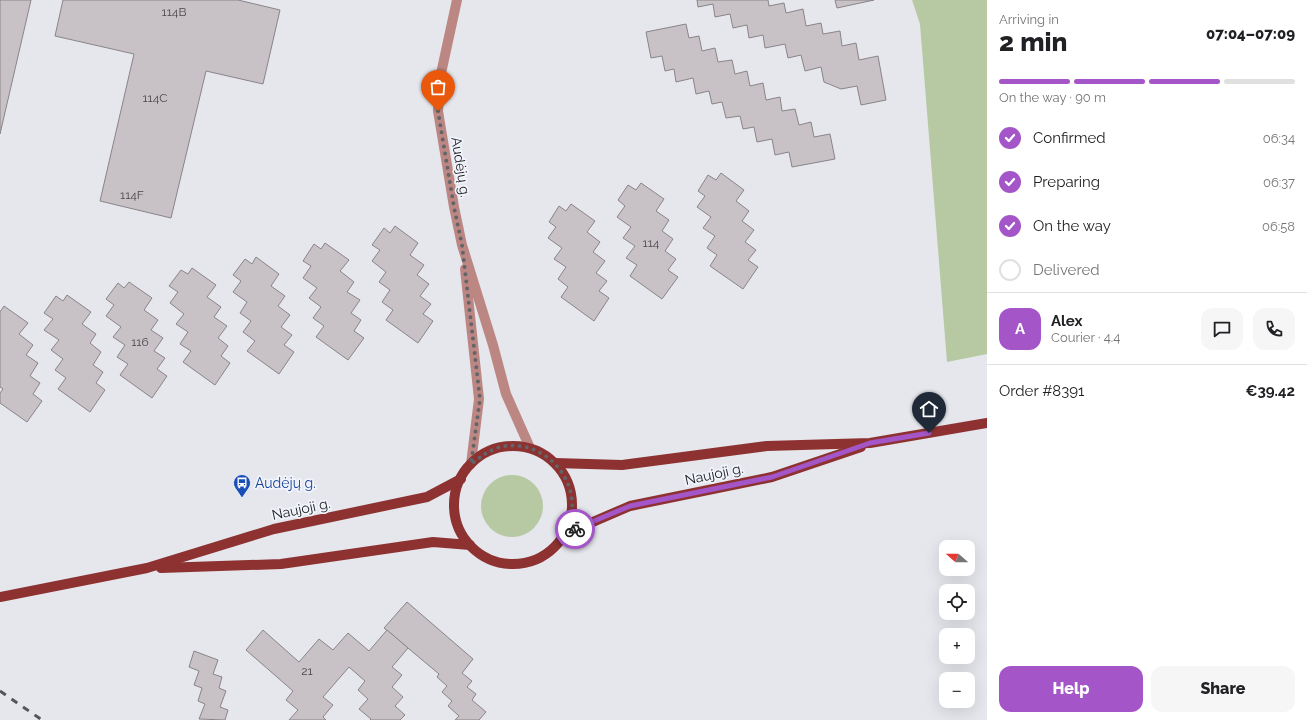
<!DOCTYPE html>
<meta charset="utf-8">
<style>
:root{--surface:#fff;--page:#f6f6f6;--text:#202124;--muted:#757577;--line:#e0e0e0;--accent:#a455c7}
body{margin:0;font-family:Raleway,sans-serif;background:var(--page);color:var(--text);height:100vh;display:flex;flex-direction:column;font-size:15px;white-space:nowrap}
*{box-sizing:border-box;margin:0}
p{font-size:13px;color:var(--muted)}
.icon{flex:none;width:22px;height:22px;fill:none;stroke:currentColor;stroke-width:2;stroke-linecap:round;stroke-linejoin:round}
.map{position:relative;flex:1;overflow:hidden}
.side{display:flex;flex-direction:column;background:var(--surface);width:320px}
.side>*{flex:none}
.needle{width:26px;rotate:290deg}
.buttons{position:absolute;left:939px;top:540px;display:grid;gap:8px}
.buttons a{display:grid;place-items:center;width:36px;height:36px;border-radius:8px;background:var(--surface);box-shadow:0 4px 16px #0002;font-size:20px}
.pin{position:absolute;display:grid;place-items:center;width:34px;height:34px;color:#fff;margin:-41px -17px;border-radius:50% 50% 50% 0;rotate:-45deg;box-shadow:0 0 4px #0007}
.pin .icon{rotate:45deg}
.courier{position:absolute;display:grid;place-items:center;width:40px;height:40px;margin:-20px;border:3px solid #a455c7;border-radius:50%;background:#fff;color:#222;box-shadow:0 1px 5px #0007}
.headline em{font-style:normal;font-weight:800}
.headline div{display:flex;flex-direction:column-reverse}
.headline{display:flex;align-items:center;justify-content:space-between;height:68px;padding:0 12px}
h1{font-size:26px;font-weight:800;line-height:30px}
.bar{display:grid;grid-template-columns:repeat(4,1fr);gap:6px 4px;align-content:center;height:48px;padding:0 12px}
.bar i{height:5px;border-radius:3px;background:var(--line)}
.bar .on{background:var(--accent)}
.bar p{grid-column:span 4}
.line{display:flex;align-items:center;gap:10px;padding:0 12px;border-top:1px solid var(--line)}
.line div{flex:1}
.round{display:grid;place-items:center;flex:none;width:42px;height:42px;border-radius:12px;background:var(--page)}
ol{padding:0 12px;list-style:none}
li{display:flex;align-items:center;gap:12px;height:44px}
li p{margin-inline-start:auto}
li .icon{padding:4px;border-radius:50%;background:var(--accent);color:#fff;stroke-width:4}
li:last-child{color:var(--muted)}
li i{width:22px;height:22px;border:2px solid var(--line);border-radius:50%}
.action{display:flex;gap:8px;margin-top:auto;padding:8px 12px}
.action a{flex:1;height:46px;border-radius:12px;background:var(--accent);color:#fff;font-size:16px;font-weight:800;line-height:46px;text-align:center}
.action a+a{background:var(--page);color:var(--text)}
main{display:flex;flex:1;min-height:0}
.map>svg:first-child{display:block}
.green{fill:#b6c9a3}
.building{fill:#c8c2c7;stroke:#8a8489}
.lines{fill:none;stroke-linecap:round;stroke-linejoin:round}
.minor{stroke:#bc8783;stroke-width:10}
.primary{stroke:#8d3231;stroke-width:10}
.rail{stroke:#545558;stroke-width:3;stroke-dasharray:7 7;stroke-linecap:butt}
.done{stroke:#636468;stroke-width:4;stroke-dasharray:0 7.2}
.route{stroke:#a455c7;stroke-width:5}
.labels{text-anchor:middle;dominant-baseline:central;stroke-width:3.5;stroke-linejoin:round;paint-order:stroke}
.number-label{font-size:12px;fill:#48474a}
.street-label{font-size:14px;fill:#1d1e20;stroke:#f2f4fb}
.transit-label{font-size:14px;fill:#164399;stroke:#f2f4fb;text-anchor:start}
</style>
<main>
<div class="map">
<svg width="987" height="720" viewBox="0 0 987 720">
<rect width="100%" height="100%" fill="#e5e7ed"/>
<g class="green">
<polygon points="912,0 987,0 987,354 947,362 920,24"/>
<circle cx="512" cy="506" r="31"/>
</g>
<g class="building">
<polygon points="0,0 31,0 0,134"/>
<polygon points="63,0 238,0 280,10 263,84 206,71 171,218 100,201 134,54 55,36"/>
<polygon points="697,0 768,0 769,6 784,3 786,13 803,9 806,26 821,23 823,34 840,31 842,46 856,43 859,60 878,56 886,100 861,105 857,86 841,89 824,82 821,67 805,71 801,55 788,58 785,44 765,48 763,35 749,38 747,25 733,28 730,14 715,17 713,4 698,7"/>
<polygon points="835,0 874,0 837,8"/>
<polygon points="686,24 689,38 699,36 702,51 715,48 718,62 732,60 735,74 747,71 750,86 763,83 766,100 780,97 782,111 795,109 799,125 811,122 814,137 830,134 835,159 792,167 789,152 775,155 772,139 757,142 754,127 743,129 740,116 726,118 722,102 712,104 709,91 696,94 693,78 676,82 674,69 665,71 662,56 651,58 646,32"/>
<polygon points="721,173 744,190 736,201 749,211 742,221 754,230 745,242 756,250 748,260 758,267 743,289 710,266 717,255 707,248 715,236 703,228 711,217 697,207 705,196 698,191 708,175 716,180"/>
<polygon points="641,183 664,199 656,211 669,220 662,231 673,239 665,251 676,259 668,270 678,277 662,299 630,276 637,265 626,258 635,246 623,238 631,227 617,217 625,206 618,200 628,185 636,190"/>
<polygon points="571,204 595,221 587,232 600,242 593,252 605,261 596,273 607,281 599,291 609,298 594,321 561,297 568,287 558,279 566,267 554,259 562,248 548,238 556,227 549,222 559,206 566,211"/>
<polygon points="395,226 418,243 410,255 424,265 417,275 429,284 420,296 431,304 423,314 433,321 418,343 386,320 393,310 382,302 390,290 379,282 386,272 372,261 380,250 372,245 384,228 390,233"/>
<polygon points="325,243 349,260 340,271 354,282 347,292 360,300 351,313 361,320 354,331 364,338 348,360 316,337 324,326 313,318 321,307 309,298 317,288 303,278 311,266 303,261 314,244 321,249"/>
<polygon points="256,257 279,274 271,286 285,296 278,306 290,315 281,327 292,335 284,345 294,352 279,374 247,351 255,341 243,332 251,321 240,313 247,302 233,292 241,281 233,275 245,259 252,264"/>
<polygon points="192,268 216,285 207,297 221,307 214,317 227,326 218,338 228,346 221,356 230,363 215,385 183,362 191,351 180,344 188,332 176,324 184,314 170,303 178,292 169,286 181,270 188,274"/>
<polygon points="129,282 152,298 144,310 158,320 151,330 163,338 154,351 165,358 157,369 167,376 152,398 120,375 128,364 117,357 125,345 113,337 121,327 106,316 114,305 106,299 118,283 124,288"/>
<polygon points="67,295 91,312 82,324 96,334 90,343 101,352 93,365 103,372 96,383 105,390 90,412 58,389 66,378 55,370 63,359 51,350 59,340 44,330 53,319 44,313 56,296 63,301"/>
<polygon points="4,306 28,323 19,334 33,345 26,355 38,363 30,376 40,383 33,394 42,401 27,422 0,403 0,393 3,389 0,387 0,312"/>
<polygon points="407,602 473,659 462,673 472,681 467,687 476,694 472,700 486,712 479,720 455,720 459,716 448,706 452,701 442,692 447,686 437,677 439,674 384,628"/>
<polygon points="263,630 299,662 319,639 333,650 348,633 369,651 387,630 408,648 392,667 402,675 392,687 403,697 395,706 405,715 400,720 370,720 371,719 359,709 368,699 358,690 365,681 349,667 323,697 333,705 323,717 326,720 289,720 298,710 286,700 293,691 246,650"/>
<polygon points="194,651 218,660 213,674 222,677 219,688 226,691 220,707 228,710 225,720 199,719 205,704 198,701 202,688 194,685 199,671 189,667"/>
</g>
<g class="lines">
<g class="minor">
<polyline points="457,0 440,78 438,111 454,207 462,245 493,345 506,394 530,448"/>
<polyline points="465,269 479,399 471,464"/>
</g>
<g class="primary">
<circle cx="513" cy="505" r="59"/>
<polyline points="555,463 622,465 767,446 870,443 987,423"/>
<polyline points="565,534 630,506 772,477 861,447"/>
<polyline points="161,568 281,564 433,542 470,545"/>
<polyline points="0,597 147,568 274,529 427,497 461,479"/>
</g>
<polyline class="rail" points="0,691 42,720"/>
</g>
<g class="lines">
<path class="done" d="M438,111L454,207L462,245L480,399L471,464C480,457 487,452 497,448C538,435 580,475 571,517C570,522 567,528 565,534L575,529"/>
<polyline class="route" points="575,529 630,506 772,477 870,443 929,433"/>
</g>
<defs>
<symbol id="bus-pin" viewBox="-11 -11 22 30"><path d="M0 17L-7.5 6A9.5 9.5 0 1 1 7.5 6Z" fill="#1a4fb4" stroke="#f2f4fb"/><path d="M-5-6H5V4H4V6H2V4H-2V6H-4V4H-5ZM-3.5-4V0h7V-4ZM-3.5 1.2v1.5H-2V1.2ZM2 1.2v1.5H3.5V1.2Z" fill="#fff"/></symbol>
</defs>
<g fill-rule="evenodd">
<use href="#bus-pin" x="232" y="473" width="20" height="27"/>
</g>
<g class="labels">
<g class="number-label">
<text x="174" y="12">114B</text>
<text x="155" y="98">114C</text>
<text x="132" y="195">114F</text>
<text x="651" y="243">114</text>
<text x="140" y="342">116</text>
<text x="307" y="671">21</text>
</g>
<g class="street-label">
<text transform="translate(461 167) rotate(81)">Audėjų g.</text>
<text transform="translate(714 474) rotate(-12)">Naujoji g.</text>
<text transform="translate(301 509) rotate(-12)">Naujoji g.</text>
</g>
<g class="transit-label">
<text x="255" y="483">Audėjų g.</text>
</g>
</g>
</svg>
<div class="buttons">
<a><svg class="needle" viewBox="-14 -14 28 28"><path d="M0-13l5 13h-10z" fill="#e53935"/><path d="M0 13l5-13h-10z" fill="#757577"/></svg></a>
<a><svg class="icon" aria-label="locate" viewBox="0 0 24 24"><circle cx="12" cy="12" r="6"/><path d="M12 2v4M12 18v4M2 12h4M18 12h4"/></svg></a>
<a>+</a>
<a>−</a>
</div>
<div class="pin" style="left:438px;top:111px;background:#ea580c"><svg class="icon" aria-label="bag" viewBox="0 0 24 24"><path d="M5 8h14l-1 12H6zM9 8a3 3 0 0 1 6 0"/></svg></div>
<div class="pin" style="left:929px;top:433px;background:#1f2937"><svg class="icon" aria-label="home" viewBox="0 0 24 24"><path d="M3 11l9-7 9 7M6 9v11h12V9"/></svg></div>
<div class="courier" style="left:575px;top:529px"><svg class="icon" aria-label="bike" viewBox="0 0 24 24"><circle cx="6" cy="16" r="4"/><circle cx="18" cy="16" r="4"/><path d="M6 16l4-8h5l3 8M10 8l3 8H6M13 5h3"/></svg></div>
</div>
<section class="side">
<div class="headline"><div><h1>2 min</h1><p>Arriving in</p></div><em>07:04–07:09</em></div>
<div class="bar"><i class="on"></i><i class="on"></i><i class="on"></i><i></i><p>On the way · 90 m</p></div>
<ol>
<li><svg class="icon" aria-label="check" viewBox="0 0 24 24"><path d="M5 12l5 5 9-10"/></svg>Confirmed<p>06:34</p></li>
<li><svg class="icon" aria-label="check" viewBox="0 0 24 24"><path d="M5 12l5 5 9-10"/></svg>Preparing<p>06:37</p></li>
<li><svg class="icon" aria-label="check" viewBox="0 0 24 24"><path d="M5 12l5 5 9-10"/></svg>On the way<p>06:58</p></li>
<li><i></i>Delivered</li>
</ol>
<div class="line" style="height:72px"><b class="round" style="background:var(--accent);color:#fff">A</b><div><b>Alex</b><p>Courier · 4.4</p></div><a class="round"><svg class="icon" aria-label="chat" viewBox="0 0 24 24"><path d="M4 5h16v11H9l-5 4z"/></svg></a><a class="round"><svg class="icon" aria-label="phone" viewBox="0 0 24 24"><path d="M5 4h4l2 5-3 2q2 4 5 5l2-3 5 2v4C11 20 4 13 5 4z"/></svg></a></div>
<div class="line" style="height:52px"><div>Order #8391</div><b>€39.42</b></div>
<div class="action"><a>Help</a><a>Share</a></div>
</section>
</main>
